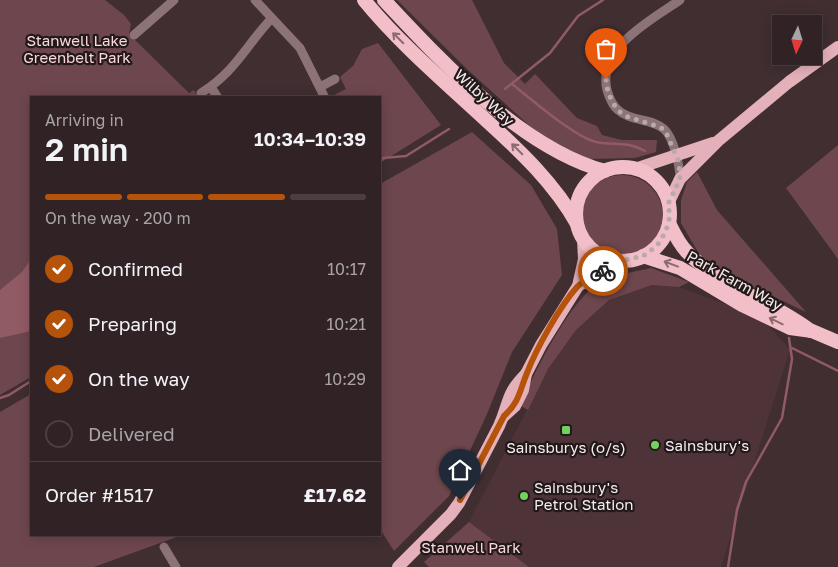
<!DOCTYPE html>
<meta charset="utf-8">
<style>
:root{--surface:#302225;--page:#382a2d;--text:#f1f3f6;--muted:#a8a4a7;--line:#4b3f42;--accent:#b45309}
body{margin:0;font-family:"Golos Text",sans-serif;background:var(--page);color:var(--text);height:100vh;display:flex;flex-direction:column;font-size:19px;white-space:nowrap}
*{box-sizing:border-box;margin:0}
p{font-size:16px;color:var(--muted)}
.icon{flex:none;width:28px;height:28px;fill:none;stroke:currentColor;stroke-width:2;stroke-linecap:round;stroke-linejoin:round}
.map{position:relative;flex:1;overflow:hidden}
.side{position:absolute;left:30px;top:96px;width:351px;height:440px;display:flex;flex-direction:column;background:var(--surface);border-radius:0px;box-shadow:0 2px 12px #0003,0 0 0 1px var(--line)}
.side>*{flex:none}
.needle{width:32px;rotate:184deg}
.tools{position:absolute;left:772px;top:15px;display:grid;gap:10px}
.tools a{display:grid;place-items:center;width:50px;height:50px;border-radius:0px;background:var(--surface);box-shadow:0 2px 12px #0003,0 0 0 1px var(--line);font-size:25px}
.pin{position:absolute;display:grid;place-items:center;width:42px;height:42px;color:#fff;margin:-51px -21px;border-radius:50% 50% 50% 0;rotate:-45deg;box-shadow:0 0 5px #0007}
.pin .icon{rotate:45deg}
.courier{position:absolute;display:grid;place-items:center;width:50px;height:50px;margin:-25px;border:4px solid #b45309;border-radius:50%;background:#fff;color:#222;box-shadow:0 1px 6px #0007}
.overview em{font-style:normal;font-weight:600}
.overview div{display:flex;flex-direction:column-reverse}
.overview{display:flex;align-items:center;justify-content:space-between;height:85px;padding:0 15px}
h1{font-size:32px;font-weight:600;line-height:38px}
.bar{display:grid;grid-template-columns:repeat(4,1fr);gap:8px 5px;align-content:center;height:60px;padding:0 15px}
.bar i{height:6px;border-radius:4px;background:var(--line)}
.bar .selected{background:var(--accent)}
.bar p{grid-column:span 4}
.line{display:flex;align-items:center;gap:12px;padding:0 15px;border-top:1px solid var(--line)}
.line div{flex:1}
ol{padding:0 15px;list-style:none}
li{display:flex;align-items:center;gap:15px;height:55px}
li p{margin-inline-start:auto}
li .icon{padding:5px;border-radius:50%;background:var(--accent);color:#fff;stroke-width:4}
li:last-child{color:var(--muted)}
li i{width:28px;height:28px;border:2px solid var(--line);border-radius:50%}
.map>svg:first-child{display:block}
.built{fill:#4e3439}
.green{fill:#6e474e}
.water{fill:#915b65}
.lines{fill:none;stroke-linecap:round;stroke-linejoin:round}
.stream{stroke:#915b65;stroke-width:2.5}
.minor{stroke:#8c7377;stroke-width:9}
.primary{stroke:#e4b0b9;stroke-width:12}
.trunk{stroke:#f2bec7;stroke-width:14}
.oneway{stroke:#8a6c70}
.done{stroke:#b8a9ab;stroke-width:5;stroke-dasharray:0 9}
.route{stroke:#b45309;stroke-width:6}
.poi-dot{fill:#73d25d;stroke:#21191a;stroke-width:2}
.labels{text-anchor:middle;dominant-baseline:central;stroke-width:4.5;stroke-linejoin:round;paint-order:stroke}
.park-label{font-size:15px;fill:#fbd7dd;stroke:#21191a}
.street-label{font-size:15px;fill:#f8ebed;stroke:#21191a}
.poi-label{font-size:15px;fill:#f8ebed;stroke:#21191a;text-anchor:start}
</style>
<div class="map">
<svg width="838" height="567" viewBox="0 0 838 567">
<rect width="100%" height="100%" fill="#402e31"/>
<polygon class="built" points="652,285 679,287 761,317 790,350 721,567 529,567 469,522 548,369 576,330 609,300"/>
<g class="green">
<polygon points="0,0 105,0 124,15 131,24 129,34 189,93 194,90 198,97 31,98 31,377 0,395"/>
<polygon points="397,0 472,0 504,63 525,84 535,74 577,118 597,126 602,135 622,140 657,140 656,152 635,158 588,159 542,137 468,70"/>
<polygon points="378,43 441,125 380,163 380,98 330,97 346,89 340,77 353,66 362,49"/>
<polygon points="472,132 531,185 557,229 562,275 512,352 487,414 449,496 394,551 380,529 380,184"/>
<polygon points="838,145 838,259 786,188"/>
<polygon points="697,172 717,210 806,312 739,280 701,257 681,223 681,200 687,182"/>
<circle cx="622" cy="216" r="41"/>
<path d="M651,268L689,282L679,287L652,285L609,300L576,330L548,369L528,410L521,406C532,375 571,299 599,283C614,274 634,272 651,268Z"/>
<polygon points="31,394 31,535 182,535 94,567 0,567 0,412"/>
<polygon points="469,522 529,567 429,567 424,562"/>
</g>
<polygon class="water" points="31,259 31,331 0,338 0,290 22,272"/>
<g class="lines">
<g class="stream">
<path d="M512,84C530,98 574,137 596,142C617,146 623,140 645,151"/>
<polyline points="505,89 550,53 578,16 603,0"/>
<polyline points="380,161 383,158 406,156 449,129"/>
<polyline points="792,348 838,371"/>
<polyline points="0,398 9,395 31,381"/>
<polyline points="728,567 737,510 746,482 782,418 792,359 789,338"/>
</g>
<g class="minor">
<polyline points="255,0 300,48 325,98"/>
<path d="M680,0C651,20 597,48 607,90C609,97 612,105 618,110C631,122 652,118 664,129C674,138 680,167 680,179"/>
<polyline points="134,35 174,0"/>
<polyline points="211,87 218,98"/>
<polyline points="320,87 335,79"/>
<path d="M201,93C235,72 245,47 271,19"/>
<polyline points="164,547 176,567"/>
</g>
<g class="primary">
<polyline points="635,169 713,143"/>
<polyline points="668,204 680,179 718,141 789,82 838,47"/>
<polyline points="578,286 619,261"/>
<polyline points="504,416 515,406 523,390 526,374 541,345 578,286 584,259 583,239"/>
<path d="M398,567L451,514L459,503L499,426C510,402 505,395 526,374"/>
</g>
<g class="trunk">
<path d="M364,0C400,44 445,82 487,121C520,151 555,184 577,224"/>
<path d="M384,0C442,62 521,148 605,171"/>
<circle cx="623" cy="214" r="47"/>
<path d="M669,223C674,233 679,244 687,252C721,288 773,301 811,331"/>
<polyline points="643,256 680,268 742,305 790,328 812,331 838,342"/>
</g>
</g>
<defs><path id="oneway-shaft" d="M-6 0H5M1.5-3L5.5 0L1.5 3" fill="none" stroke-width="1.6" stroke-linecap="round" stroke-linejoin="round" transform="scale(1.25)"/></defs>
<g class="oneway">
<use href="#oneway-shaft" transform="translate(398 38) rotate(-135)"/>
<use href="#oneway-shaft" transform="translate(517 149) rotate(-135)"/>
<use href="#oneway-shaft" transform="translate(671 264) rotate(-159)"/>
<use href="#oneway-shaft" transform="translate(776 321) rotate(-154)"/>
</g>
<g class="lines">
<polyline class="done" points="603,271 620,261 643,256 657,246 666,231 670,216 668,204 680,179 679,162 665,130 657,126 628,117 617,110 608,93 606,79"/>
<path class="route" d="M460,500L504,416C520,401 519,392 527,373C536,349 560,306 577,287C583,280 595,276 603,271"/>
</g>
<g class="poi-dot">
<rect x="561" y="425" width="10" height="10" rx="2.5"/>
<circle cx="655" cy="445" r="5"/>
<circle cx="524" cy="496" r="5"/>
</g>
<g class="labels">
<g class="park-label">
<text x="77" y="40">Stanwell Lake<tspan x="77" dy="17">Greenbelt Park</tspan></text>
<text x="471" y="547">Stanwell Park</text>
</g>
<g class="street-label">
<text transform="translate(485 97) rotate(43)">Wilby Way</text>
<text transform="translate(735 280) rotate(29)">Park Farm Way</text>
</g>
<g class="poi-label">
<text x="665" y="445">Sainsbury's</text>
<text x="566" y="447" text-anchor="middle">Sainsburys (o/s)</text>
<text x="534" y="487">Sainsbury's<tspan x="534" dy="17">Petrol Station</tspan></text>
</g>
</g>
</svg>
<div class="tools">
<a><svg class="needle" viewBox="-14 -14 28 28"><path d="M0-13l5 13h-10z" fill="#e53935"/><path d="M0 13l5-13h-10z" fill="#a8a4a7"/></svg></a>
</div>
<div class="pin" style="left:606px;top:79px;background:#ea580c"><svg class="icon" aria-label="bag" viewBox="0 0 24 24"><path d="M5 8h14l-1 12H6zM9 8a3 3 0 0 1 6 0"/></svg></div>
<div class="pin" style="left:460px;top:500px;background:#1f2937"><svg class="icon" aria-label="home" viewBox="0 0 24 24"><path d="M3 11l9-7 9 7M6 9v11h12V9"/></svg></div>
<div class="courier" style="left:603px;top:271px"><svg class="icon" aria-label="bike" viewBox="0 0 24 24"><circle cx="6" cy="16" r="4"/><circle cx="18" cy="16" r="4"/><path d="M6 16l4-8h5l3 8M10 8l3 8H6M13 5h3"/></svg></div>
<section class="side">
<div class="overview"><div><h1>2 min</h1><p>Arriving in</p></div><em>10:34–10:39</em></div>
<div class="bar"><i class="selected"></i><i class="selected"></i><i class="selected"></i><i></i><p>On the way · 200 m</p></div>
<ol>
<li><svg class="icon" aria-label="check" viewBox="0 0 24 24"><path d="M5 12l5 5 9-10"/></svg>Confirmed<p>10:17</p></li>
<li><svg class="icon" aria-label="check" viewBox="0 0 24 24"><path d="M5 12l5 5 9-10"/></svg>Preparing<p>10:21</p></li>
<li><svg class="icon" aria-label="check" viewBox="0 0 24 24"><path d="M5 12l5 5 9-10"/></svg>On the way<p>10:29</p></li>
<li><i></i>Delivered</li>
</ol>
<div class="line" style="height:65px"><div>Order #1517</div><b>£17.62</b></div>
</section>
</div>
